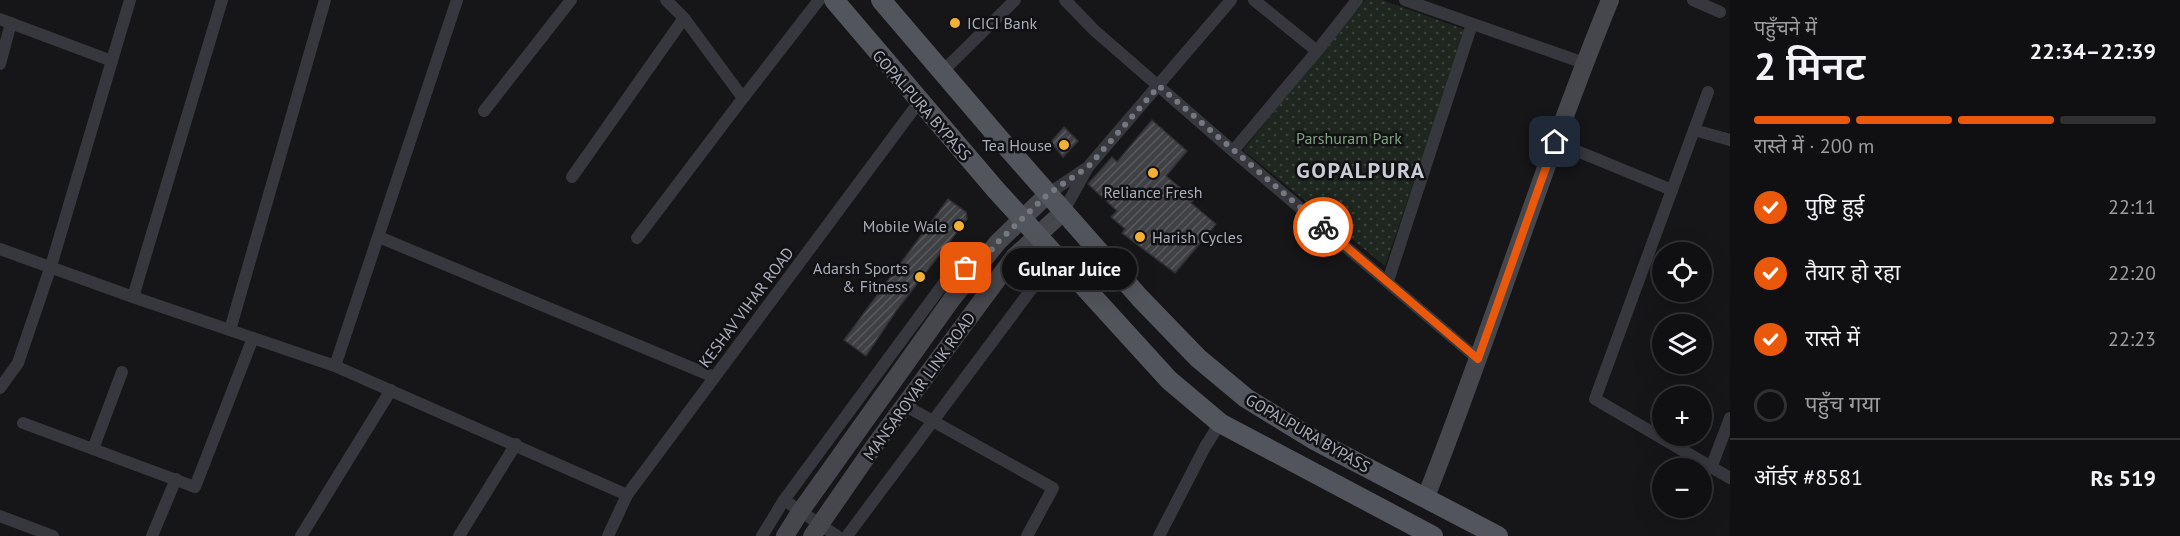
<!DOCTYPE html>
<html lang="hi">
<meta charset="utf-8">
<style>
:root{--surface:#101012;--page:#1e1e20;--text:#f1f3f6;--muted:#9c9d9f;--line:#303032;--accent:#ea580c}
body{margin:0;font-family:"PT Sans","Noto Sans Devanagari",sans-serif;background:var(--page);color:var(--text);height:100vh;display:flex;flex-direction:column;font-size:22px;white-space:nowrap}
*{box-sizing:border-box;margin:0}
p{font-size:20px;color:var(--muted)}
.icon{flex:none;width:33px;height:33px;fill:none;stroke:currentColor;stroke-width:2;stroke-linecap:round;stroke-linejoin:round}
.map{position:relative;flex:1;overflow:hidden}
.side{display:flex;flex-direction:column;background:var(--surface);width:450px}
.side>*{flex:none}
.tools{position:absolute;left:1652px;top:242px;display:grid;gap:12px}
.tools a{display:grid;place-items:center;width:60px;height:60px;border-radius:50%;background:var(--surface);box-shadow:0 6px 24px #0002,0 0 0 2px var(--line);font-size:30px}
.pin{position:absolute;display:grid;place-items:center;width:51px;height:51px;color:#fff;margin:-26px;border-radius:12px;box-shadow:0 3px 9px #0006}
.courier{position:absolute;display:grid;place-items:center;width:60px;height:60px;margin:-30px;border:4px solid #ea580c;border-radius:50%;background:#fff;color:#222;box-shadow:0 2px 8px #0007}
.bubble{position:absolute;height:42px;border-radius:21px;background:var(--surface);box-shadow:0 6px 24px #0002,0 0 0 2px var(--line);font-size:20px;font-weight:600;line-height:42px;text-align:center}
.headline em{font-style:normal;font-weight:600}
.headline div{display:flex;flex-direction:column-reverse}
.headline{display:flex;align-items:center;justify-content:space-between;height:102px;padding:0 24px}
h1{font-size:39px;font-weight:600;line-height:45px}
.bar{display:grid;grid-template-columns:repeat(4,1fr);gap:9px 6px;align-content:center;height:72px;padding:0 24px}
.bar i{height:8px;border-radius:4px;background:var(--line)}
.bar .active{background:var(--accent)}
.bar p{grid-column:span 4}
.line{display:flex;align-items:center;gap:15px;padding:0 24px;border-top:2px solid var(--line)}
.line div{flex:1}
ol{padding:0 24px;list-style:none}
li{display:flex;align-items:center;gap:18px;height:66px}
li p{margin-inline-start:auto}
li .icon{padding:6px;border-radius:50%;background:var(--accent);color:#fff;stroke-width:4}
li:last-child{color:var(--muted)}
li i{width:33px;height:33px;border:3px solid var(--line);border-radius:50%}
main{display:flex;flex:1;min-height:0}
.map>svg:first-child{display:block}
.park{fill:url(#park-dots)}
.building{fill:url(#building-hatch);stroke:#303034;stroke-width:1.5}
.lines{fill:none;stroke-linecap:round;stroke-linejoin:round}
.street{stroke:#37383d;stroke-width:12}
.secondary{stroke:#45474d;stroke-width:18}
.primary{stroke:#53555c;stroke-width:20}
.done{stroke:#757880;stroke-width:6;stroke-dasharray:0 10.8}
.route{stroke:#ea580c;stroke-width:8}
.poi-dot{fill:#f2b134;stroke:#111113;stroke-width:2}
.labels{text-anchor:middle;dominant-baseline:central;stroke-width:5;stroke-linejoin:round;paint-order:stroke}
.poi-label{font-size:16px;fill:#a8adb8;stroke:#111113;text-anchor:end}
.street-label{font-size:16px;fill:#a8adb8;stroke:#111113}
.park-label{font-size:16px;fill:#7fa381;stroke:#111113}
.district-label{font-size:22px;font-weight:bold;letter-spacing:1.5px;fill:#c9ccd4;stroke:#111113}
</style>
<main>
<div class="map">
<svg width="1730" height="536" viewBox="0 0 1730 536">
<defs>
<pattern id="park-dots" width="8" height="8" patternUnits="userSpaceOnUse" patternTransform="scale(1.5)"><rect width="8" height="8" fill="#1e261f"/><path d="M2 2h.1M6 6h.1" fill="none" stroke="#3c433d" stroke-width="1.8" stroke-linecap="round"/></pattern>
<pattern id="building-hatch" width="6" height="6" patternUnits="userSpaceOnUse" patternTransform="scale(1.5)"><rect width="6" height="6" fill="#404145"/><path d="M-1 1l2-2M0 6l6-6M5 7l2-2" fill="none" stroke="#595a5e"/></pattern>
</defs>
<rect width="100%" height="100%" fill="#161618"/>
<polygon class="park" points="1365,0 1382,0 1466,30 1385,266 1243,150"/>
<g class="building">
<polygon points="1152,120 1187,151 1166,176 1194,199 1191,203 1216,224 1175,273 1122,233 1125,229 1111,217 1117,211 1088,184 1112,157 1117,162"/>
<polygon points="1064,127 1078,141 1063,157 1051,142"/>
<polygon points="948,199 966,212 967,219 896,311 866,356 844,340"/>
</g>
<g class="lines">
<g class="street">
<polyline points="1065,0 1094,30 1233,151 1478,359"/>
<polyline points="1254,0 1317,51"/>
<polyline points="1405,0 1584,63"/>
<polyline points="1693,0 1720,12"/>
<polyline points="0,19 112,61"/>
<polyline points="0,64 11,23"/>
<polyline points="942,72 1015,0"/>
<polyline points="1708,92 1595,399 1730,478"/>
<polyline points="743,98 819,0"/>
<polyline points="484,111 571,0"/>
<polyline points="1694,130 1730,140"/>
<polyline points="1555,142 1672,190"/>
<polyline points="1233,151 1317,51 1357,0"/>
<polyline points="572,177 684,18 666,0"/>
<polyline points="1048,194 1085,169"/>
<polyline points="1063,212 1088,167 1231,0"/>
<polyline points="379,237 714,377"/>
<polyline points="637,238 743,98 684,18"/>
<polyline points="0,249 133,297 335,366 457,0"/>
<polyline points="1388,281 1472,24"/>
<polyline points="133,297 222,0"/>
<polyline points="230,330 325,0"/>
<polyline points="335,366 627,495"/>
<polyline points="0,388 18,363 51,266 130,0"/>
<polyline points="904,405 1053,488 1027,536"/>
<polyline points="23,423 195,487 253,338"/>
<polyline points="93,449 122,372"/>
<polyline points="1711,468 1730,418"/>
<polyline points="784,500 837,536"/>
<polyline points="0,516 53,536"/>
<polyline points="152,536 176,479"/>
<polyline points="301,536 391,390"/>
<polyline points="459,536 516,444"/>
<polyline points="608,536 627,495 919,102"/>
<polyline points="762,536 784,500 949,276 978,262"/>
<polyline points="847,536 1039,279 1014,257"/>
<polyline points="1159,536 1205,447 1220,423"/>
</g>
<g class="secondary">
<path d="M1426,497C1491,333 1543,164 1610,0"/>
<polyline points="785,536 800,512 952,299 998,242 1048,194"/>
<polyline points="812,536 875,445 1014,257 1063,212"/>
</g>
<g class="primary">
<polyline points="834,0 996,190 1169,380 1220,423 1433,536"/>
<polyline points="881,0 998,137 1140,298 1198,358 1246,398 1316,441 1498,536"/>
</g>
</g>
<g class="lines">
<polyline class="done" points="966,268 984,259 998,242 1048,194 1088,167 1159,86 1323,227"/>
<polyline class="route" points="1323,227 1478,359 1555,142"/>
</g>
<g class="poi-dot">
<circle cx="955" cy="23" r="6"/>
<circle cx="1064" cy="145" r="6"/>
<circle cx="1153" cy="173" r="6"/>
<circle cx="959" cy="226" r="6"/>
<circle cx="1140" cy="237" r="6"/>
<circle cx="920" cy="277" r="6"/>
</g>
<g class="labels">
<g class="poi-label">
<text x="967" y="23" text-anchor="start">ICICI Bank</text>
<text x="1052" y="145">Tea House</text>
<text x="1153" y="192" text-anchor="middle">Reliance Fresh</text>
<text x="947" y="226">Mobile Wale</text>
<text x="1152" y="237" text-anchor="start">Harish Cycles</text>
<text x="908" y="268">Adarsh Sports<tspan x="908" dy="18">&amp; Fitness</tspan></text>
</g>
<g class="street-label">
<text transform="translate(922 105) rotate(49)">GOPALPURA BYPASS</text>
<text transform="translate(746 307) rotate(-53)">KESHAV VIHAR ROAD</text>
<text transform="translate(919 386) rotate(-54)">MANSAROVAR LINK ROAD</text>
<text transform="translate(1308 433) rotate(30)">GOPALPURA BYPASS</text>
</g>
<g class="park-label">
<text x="1349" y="138">Parshuram Park</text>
</g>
<g class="district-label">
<text x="1361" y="170">GOPALPURA</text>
</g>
</g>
</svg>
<div class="tools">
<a><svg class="icon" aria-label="locate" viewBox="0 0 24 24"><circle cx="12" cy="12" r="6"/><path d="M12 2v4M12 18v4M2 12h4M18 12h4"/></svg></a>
<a><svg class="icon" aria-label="layers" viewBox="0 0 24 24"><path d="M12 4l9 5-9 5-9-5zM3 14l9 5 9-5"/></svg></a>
<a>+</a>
<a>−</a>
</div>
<div class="pin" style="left:966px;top:268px;background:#ea580c"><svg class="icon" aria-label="bag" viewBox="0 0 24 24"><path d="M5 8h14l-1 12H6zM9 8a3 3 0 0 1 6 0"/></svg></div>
<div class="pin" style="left:1555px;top:142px;background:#1f2937"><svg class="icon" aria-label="home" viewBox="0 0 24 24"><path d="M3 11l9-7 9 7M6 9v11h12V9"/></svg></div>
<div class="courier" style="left:1323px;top:227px"><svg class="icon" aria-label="bike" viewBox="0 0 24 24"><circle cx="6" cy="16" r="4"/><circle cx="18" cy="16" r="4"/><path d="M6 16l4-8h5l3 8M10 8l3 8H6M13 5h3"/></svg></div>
<div class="bubble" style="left:1002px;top:248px;width:135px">Gulnar Juice</div>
</div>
<section class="side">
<div class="headline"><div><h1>2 मिनट</h1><p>पहुँचने में</p></div><em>22:34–22:39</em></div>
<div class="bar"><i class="active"></i><i class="active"></i><i class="active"></i><i></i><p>रास्ते में · 200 m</p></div>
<ol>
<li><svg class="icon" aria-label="check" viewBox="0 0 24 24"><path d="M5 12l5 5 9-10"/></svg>पुष्टि हुई<p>22:11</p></li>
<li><svg class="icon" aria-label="check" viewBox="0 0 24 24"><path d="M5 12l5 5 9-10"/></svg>तैयार हो रहा<p>22:20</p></li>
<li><svg class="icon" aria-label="check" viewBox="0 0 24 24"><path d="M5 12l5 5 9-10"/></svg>रास्ते में<p>22:23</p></li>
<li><i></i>पहुँच गया</li>
</ol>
<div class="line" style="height:78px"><div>ऑर्डर #8581</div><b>Rs 519</b></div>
</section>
</main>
